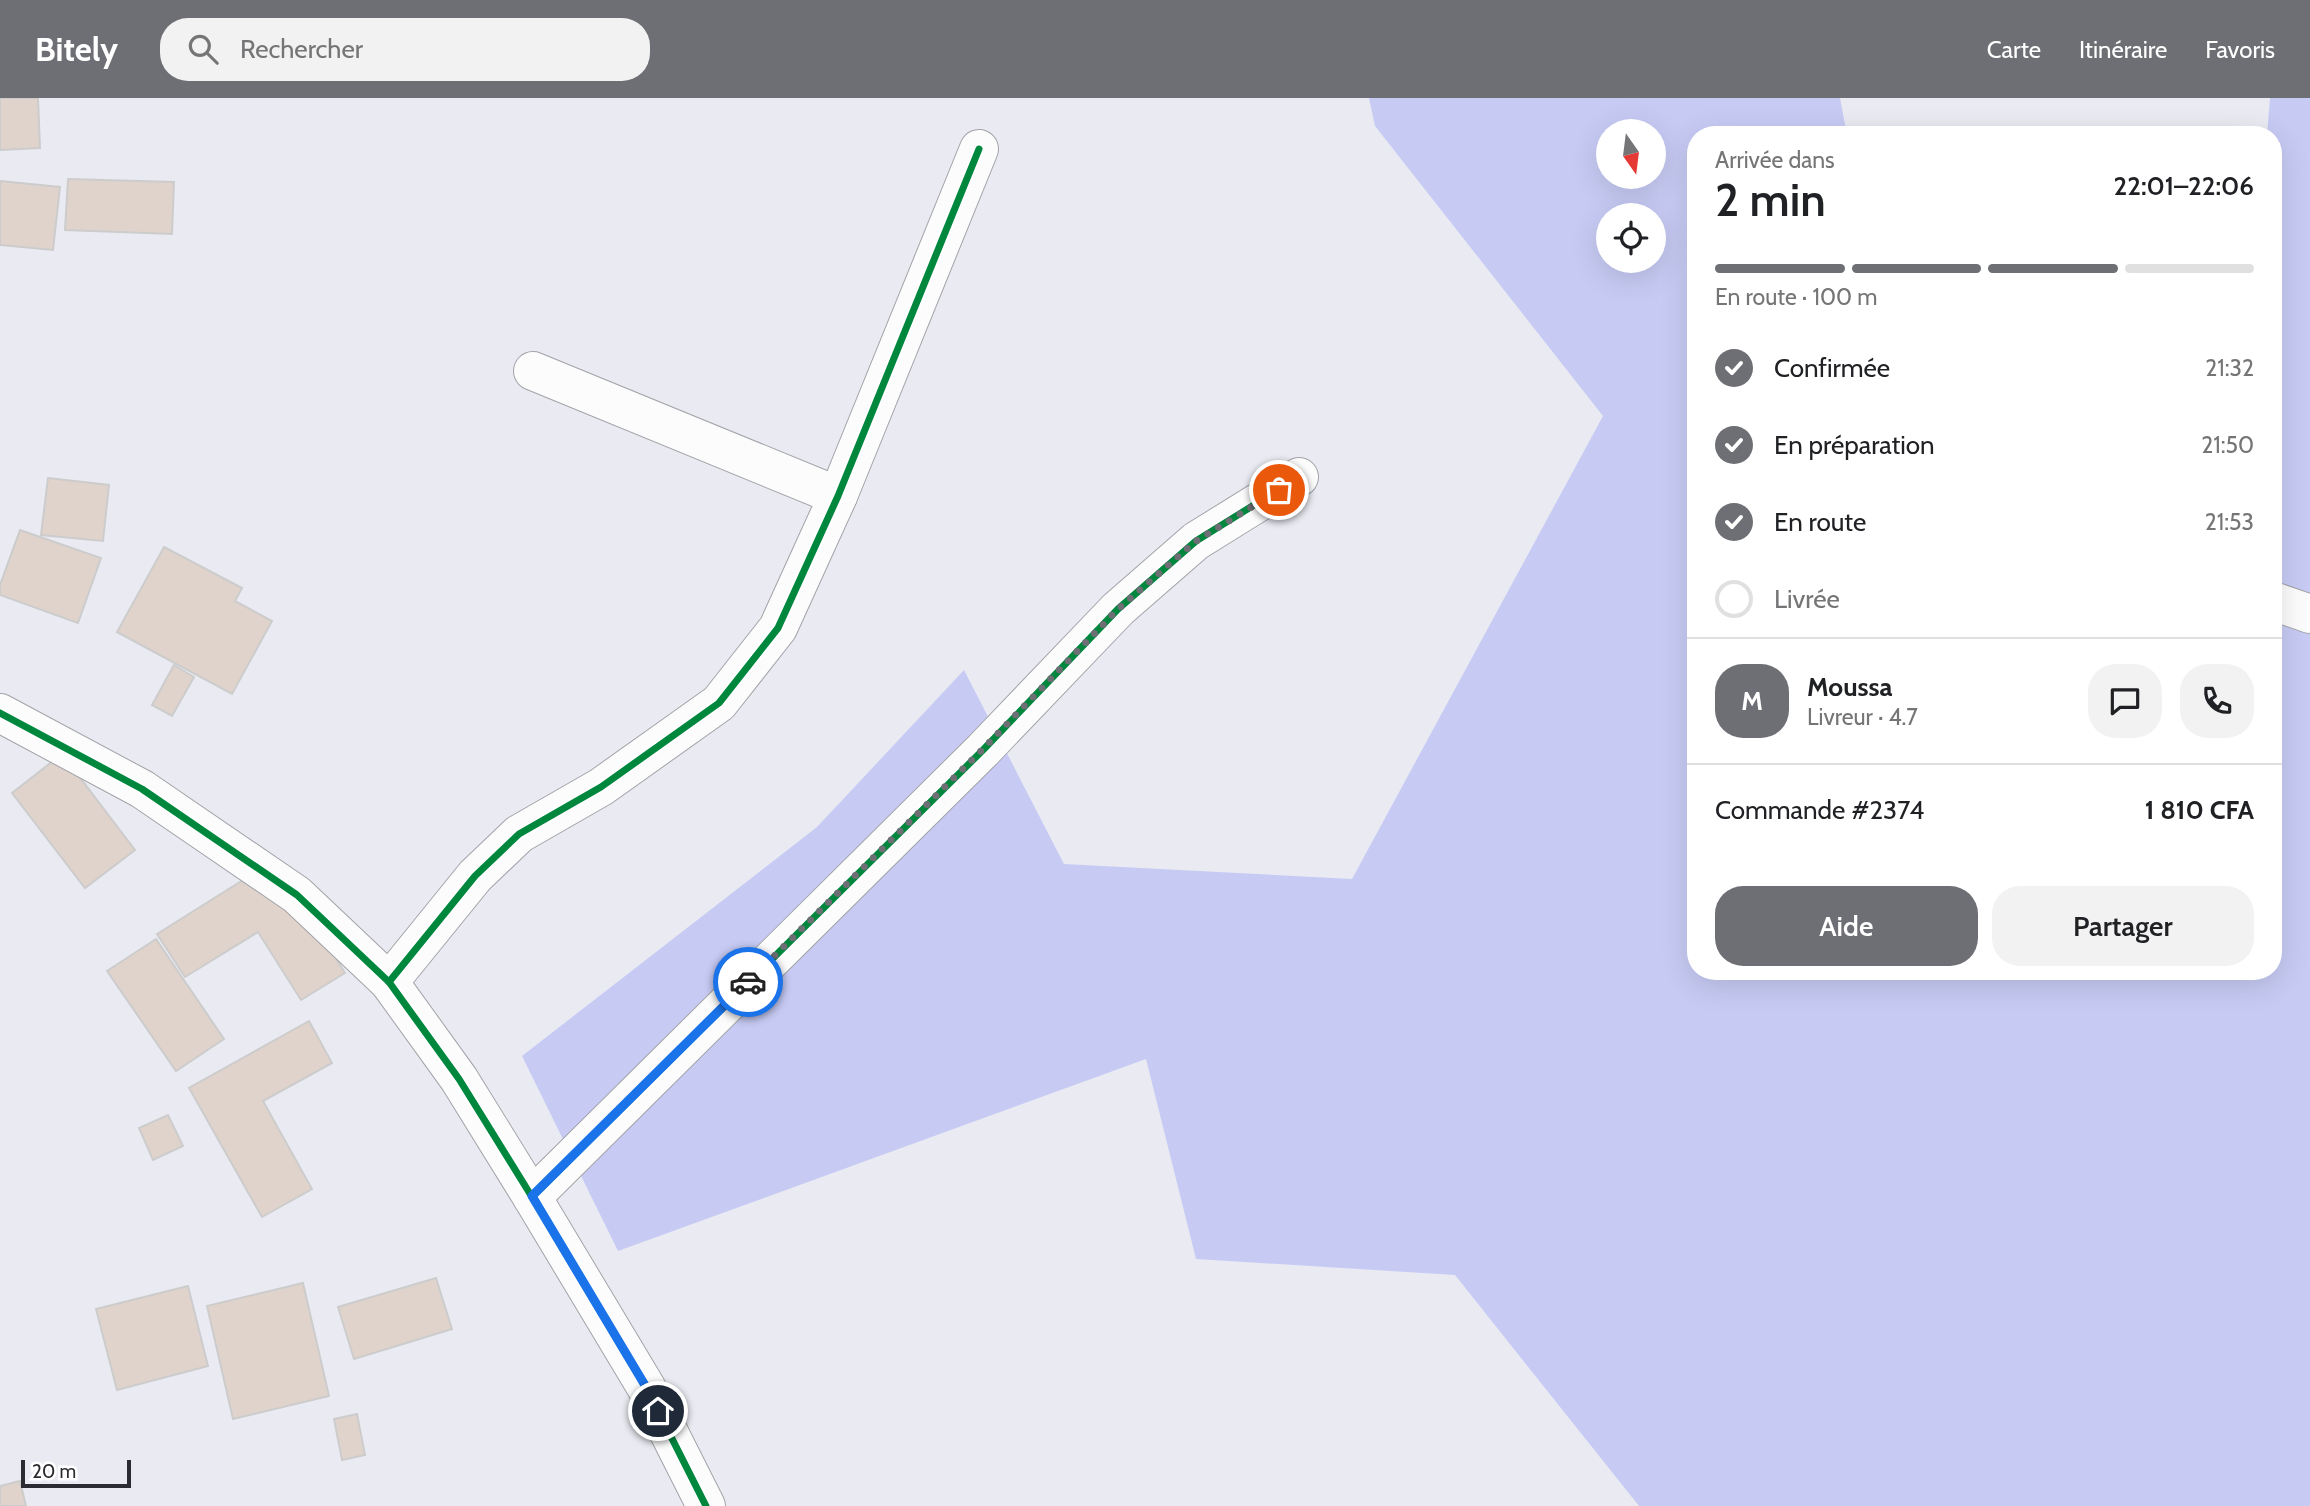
<!DOCTYPE html>
<html lang="fr">
<meta charset="utf-8">
<style>
:root{--surface:#fff;--page:#f2f2f2;--text:#202124;--muted:#757577;--line:#e0e0e0;--accent:#6e6f75}
body{margin:0;font-family:Cabin,sans-serif;background:var(--page);color:var(--text);height:100vh;display:flex;flex-direction:column;font-size:26px;white-space:nowrap}
*{box-sizing:border-box;margin:0}
p{font-size:23px;color:var(--muted)}
.icon{flex:none;width:38px;height:38px;fill:none;stroke:currentColor;stroke-width:2;stroke-linecap:round;stroke-linejoin:round}
.map{position:relative;flex:1;overflow:hidden}
.drawer{position:absolute;left:1687px;top:28px;width:595px;height:854px;display:flex;flex-direction:column;background:var(--surface);border-radius:28px;box-shadow:0 7px 28px #0002}
.drawer>*{flex:none}
.needle{width:46px;rotate:166deg}
.fabs{position:absolute;left:1596px;top:21px;display:grid;gap:14px}
.fabs a{display:grid;place-items:center;width:70px;height:70px;border-radius:50%;background:var(--surface);box-shadow:0 7px 28px #0002;font-size:35px}
.scale{position:absolute;left:21px;bottom:18px;width:110px;box-sizing:border-box;padding-left:7px;border:4px solid #2b2c31;border-top:0;font-size:19px;line-height:24px;white-space:nowrap;color:#2b2c31;-webkit-text-stroke:5px #fff;paint-order:stroke}
.pin{position:absolute;display:grid;place-items:center;width:60px;height:60px;color:#fff;margin:-30px;border:4px solid #fff;border-radius:50%;box-shadow:0 2px 7px #0007}
.courier{position:absolute;display:grid;place-items:center;width:70px;height:70px;margin:-35px;border:5px solid #1a73e8;border-radius:50%;background:#fff;color:#222;box-shadow:0 2px 9px #0007}
.head em{font-style:normal;font-weight:600}
.head div{display:flex;flex-direction:column-reverse}
.head{display:flex;align-items:center;justify-content:space-between;height:119px;padding:0 28px}
h1{font-size:46px;font-weight:600;line-height:52px}
.bar{display:grid;grid-template-columns:repeat(4,1fr);gap:10px 7px;align-content:center;height:84px;padding:0 28px}
.bar i{height:9px;border-radius:5px;background:var(--line)}
.bar .on{background:var(--accent)}
.bar p{grid-column:span 4}
.line{display:flex;align-items:center;gap:18px;padding:0 28px;border-top:2px solid var(--line)}
.line div{flex:1}
.round{display:grid;place-items:center;flex:none;width:74px;height:74px;border-radius:28px;background:var(--page)}
ol{padding:0 28px;list-style:none}
li{display:flex;align-items:center;gap:21px;height:77px}
li p{margin-inline-start:auto}
li .icon{padding:7px;border-radius:50%;background:var(--accent);color:#fff;stroke-width:4}
li:last-child{color:var(--muted)}
li i{width:38px;height:38px;border:4px solid var(--line);border-radius:50%}
.action{display:flex;gap:14px;margin-top:auto;padding:14px 28px}
.action a{flex:1;height:80px;border-radius:28px;background:var(--accent);color:#fff;font-size:28px;font-weight:600;line-height:80px;text-align:center}
.action a+a{background:var(--page);color:var(--text)}
header{display:flex;align-items:center;gap:42px;box-sizing:border-box;height:98px;padding:0 35px;background:var(--accent);color:#fff}
header strong{font-size:33px}
nav{display:flex;gap:38px;margin-inline-start:auto;font-size:24px}
.search{width:490px;height:63px;background:var(--page);display:flex;align-items:center;gap:18px;box-sizing:border-box;padding:0 24px;border-radius:28px;color:var(--muted);font-size:26px}
.map>svg:first-child{display:block}
.green{fill:#c7cbf4;fill-rule:evenodd}
.building{fill:#e0d3cc;stroke:#cdcccd;stroke-width:2}
.lines{fill:none;stroke-linecap:round;stroke-linejoin:round}
.minor-casing{stroke:#a2a3a8;stroke-width:40}
.tertiary-casing{stroke:#a2a3a8;stroke-width:40}
.minor{stroke:#fcfcfd;stroke-width:38}
.tertiary{stroke:#fcfcfd;stroke-width:38}
.cycleway-casing{stroke:#fff;stroke-width:11}
.cycleway{stroke:#00873e;stroke-width:7}
.done{stroke:#6e6f75;stroke-width:7;stroke-dasharray:0 12.6}
.route{stroke:#1a73e8;stroke-width:9}
</style>
<header>
<strong>Bitely</strong>
<div class="search"><svg class="icon" aria-label="search" viewBox="0 0 24 24"><circle cx="10" cy="10" r="6"/><path d="M15 15l6 6"/></svg>Rechercher</div>
<nav><a>Carte</a><a>Itinéraire</a><a>Favoris</a></nav>
</header>
<div class="map">
<svg width="2310" height="1408" viewBox="0 0 2310 1408">
<rect width="100%" height="100%" fill="#eaebf2"/>
<path class="green" d="M1369,0H1840L1847,37H1696V873H2273V37H2267L2270,0H2310V1408H1639L1455,1177L1196,1161L1146,961L618,1153L522,958L817,729L964,572L1064,766L1352,781L1603,318L1375,28ZM1608,33H1654V79H1608ZM1608,117H1654V163H1608Z"/>
<g class="building">
<polygon points="0,0 38,0 40,50 0,52"/>
<polygon points="68,81 174,84 172,136 65,132"/>
<polygon points="0,83 60,89 53,152 0,147"/>
<polygon points="48,380 109,387 103,443 41,437"/>
<polygon points="20,432 101,460 78,525 0,497 0,487"/>
<polygon points="164,449 242,490 235,503 272,523 232,596 117,534"/>
<polygon points="174,567 194,579 172,618 152,607"/>
<polygon points="62,656 135,752 85,790 12,695"/>
<polygon points="275,762 345,875 301,902 258,834 185,879 157,836"/>
<polygon points="156,841 224,941 176,973 107,873"/>
<polygon points="309,923 332,965 263,1003 312,1091 262,1119 189,990"/>
<polygon points="168,1017 183,1048 153,1062 139,1030"/>
<polygon points="436,1180 452,1231 354,1261 338,1209"/>
<polygon points="303,1185 329,1298 233,1321 207,1208"/>
<polygon points="188,1188 208,1268 117,1292 96,1211"/>
<polygon points="357,1316 365,1357 342,1362 334,1321"/>
<polygon points="20,1383 26,1408 0,1408 0,1388"/>
</g>
<g class="lines">
<defs>
<g id="minor">
<polyline points="533,273 838,398"/>
<polyline points="2273,503 2310,516"/>
<polyline points="389,884 475,778 519,736 601,689 719,605 778,530 838,398 979,51"/>
<polyline points="532,1099 983,652 1118,511 1196,443 1299,379"/>
</g>
<polyline id="tertiary" points="0,615 142,691 297,797 389,884 459,981 532,1099 646,1289 706,1408"/>
</defs>
<use href="#minor" class="minor-casing"/>
<use href="#tertiary" class="tertiary-casing"/>
<use href="#minor" class="minor"/>
<use href="#tertiary" class="tertiary"/>
<defs>
<g id="cycleway">
<polyline points="0,615 142,691 297,797 389,884 459,981 532,1099 646,1289 706,1408"/>
<polyline points="389,884 475,778 519,736 601,689 719,605 778,530 838,398 979,51"/>
<polyline points="532,1099 983,652 1118,511 1196,443 1299,379"/>
</g>
</defs>
<use href="#cycleway" class="cycleway-casing"/>
<use href="#cycleway" class="cycleway"/>
</g>
<g class="lines">
<polyline class="done" points="748,884 982,652 1118,511 1196,443 1279,392"/>
<polyline class="route" points="658,1313 646,1289 532,1098 748,884"/>
</g>
</svg>
<div class="fabs">
<a><svg class="needle" viewBox="-14 -14 28 28"><path d="M0-13l5 13h-10z" fill="#e53935"/><path d="M0 13l5-13h-10z" fill="#757577"/></svg></a>
<a><svg class="icon" aria-label="locate" viewBox="0 0 24 24"><circle cx="12" cy="12" r="6"/><path d="M12 2v4M12 18v4M2 12h4M18 12h4"/></svg></a>
</div>
<div class="scale">20 m</div>
<div class="pin" style="left:1279px;top:392px;background:#ea580c"><svg class="icon" aria-label="bag" viewBox="0 0 24 24"><path d="M5 8h14l-1 12H6zM9 8a3 3 0 0 1 6 0"/></svg></div>
<div class="pin" style="left:658px;top:1313px;background:#1f2937"><svg class="icon" aria-label="home" viewBox="0 0 24 24"><path d="M3 11l9-7 9 7M6 9v11h12V9"/></svg></div>
<div class="courier" style="left:748px;top:884px"><svg class="icon" aria-label="car" viewBox="0 0 24 24"><path d="M5 17H2v-5l4-1 3-4h7l3 4 3 1v5h-3M9 17h6M6 11h13"/><circle cx="7" cy="17" r="2"/><circle cx="17" cy="17" r="2"/></svg></div>
<section class="drawer">
<div class="head"><div><h1>2 min</h1><p>Arrivée dans</p></div><em>22:01–22:06</em></div>
<div class="bar"><i class="on"></i><i class="on"></i><i class="on"></i><i></i><p>En route · 100 m</p></div>
<ol>
<li><svg class="icon" aria-label="check" viewBox="0 0 24 24"><path d="M5 12l5 5 9-10"/></svg>Confirmée<p>21:32</p></li>
<li><svg class="icon" aria-label="check" viewBox="0 0 24 24"><path d="M5 12l5 5 9-10"/></svg>En préparation<p>21:50</p></li>
<li><svg class="icon" aria-label="check" viewBox="0 0 24 24"><path d="M5 12l5 5 9-10"/></svg>En route<p>21:53</p></li>
<li><i></i>Livrée</li>
</ol>
<div class="line" style="height:126px"><b class="round" style="background:var(--accent);color:#fff">M</b><div><b>Moussa</b><p>Livreur · 4.7</p></div><a class="round"><svg class="icon" aria-label="chat" viewBox="0 0 24 24"><path d="M4 5h16v11H9l-5 4z"/></svg></a><a class="round"><svg class="icon" aria-label="phone" viewBox="0 0 24 24"><path d="M5 4h4l2 5-3 2q2 4 5 5l2-3 5 2v4C11 20 4 13 5 4z"/></svg></a></div>
<div class="line" style="height:91px"><div>Commande #2374</div><b>1 810 CFA</b></div>
<div class="action"><a>Aide</a><a>Partager</a></div>
</section>
</div>
